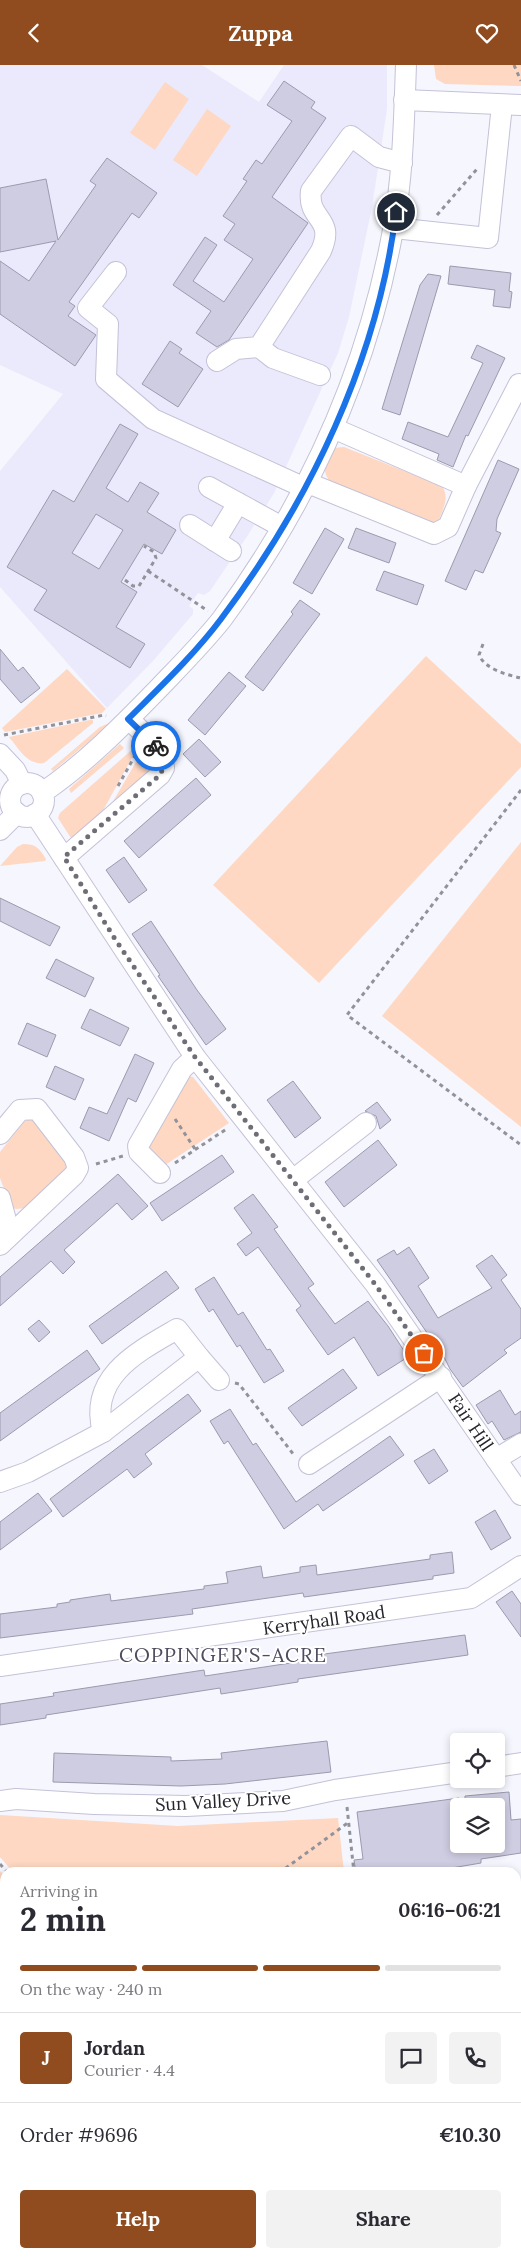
<!DOCTYPE html>
<meta charset="utf-8">
<style>
:root{--surface:#fff;--page:#f2f2f3;--text:#2b2b33;--muted:#7c7c81;--line:#e1e1e2;--accent:#904c1e}
body{margin:0;font-family:Lora,serif;background:var(--page);color:var(--text);height:100vh;display:flex;flex-direction:column;font-size:19px;white-space:nowrap}
*{box-sizing:border-box;margin:0}
p{font-size:16px;color:var(--muted)}
.icon{flex:none;width:28px;height:28px;fill:none;stroke:currentColor;stroke-width:2;stroke-linecap:round;stroke-linejoin:round}
.map{position:relative;flex:1;overflow:hidden}
.details{position:absolute;left:0px;top:1802px;width:521px;height:391px;display:flex;flex-direction:column;background:var(--surface);border-radius:15px 15px 0 0;box-shadow:0 2px 8px #0003}
.details>*{flex:none}
.fabs{position:absolute;left:450px;top:1668px;display:grid;gap:10px}
.fabs a{display:grid;place-items:center;width:55px;height:55px;border-radius:5px;background:var(--surface);box-shadow:0 2px 8px #0003;font-size:25px}
.pin{position:absolute;display:grid;place-items:center;width:42px;height:42px;color:#fff;margin:-21px;border:2px solid #fff;border-radius:50%;box-shadow:0 1px 5px #0007}
.courier{position:absolute;display:grid;place-items:center;width:50px;height:50px;margin:-25px;border:4px solid #1a73e8;border-radius:50%;background:#fff;color:#222;box-shadow:0 1px 6px #0007}
.overview em{font-style:normal;font-weight:800}
.overview div{display:flex;flex-direction:column-reverse}
.overview{display:flex;align-items:center;justify-content:space-between;height:85px;padding:0 20px}
h1{font-size:32px;font-weight:800;line-height:38px}
.bar{display:grid;grid-template-columns:repeat(4,1fr);gap:8px 5px;align-content:center;height:60px;padding:0 20px}
.bar i{height:6px;border-radius:4px;background:var(--line)}
.bar .selected{background:var(--accent)}
.bar p{grid-column:span 4}
.line{display:flex;align-items:center;gap:12px;padding:0 20px;border-top:1px solid var(--line)}
.line div{flex:1}
.round{display:grid;place-items:center;flex:none;width:52px;height:52px;border-radius:5px;background:var(--page)}
.button{display:flex;gap:10px;margin-top:auto;padding:10px 20px}
.button a{flex:1;height:58px;border-radius:5px;background:var(--accent);color:#fff;font-size:20px;font-weight:800;line-height:58px;text-align:center}
.button a+a{background:var(--page);color:var(--text)}
header{display:flex;justify-content:space-between;align-items:center;height:65px;padding:0 20px;background:var(--accent);color:#fff;font-size:22px;font-weight:800}
.map>svg:first-child{display:block}
.built{fill:#ebeafc}
.green{fill:#fed8c2}
.building{fill:#cfcde2;stroke:#9b9aae;fill-rule:evenodd}
.lines{fill:none;stroke-linecap:round;stroke-linejoin:round}
.minor-casing{stroke:#c4c2d7;stroke-width:22}
.path{stroke:#92929a;stroke-width:3;stroke-dasharray:4 4;stroke-linecap:butt}
.minor{stroke:#fff;stroke-width:20}
.done{stroke:#6e6e76;stroke-width:5;stroke-dasharray:0 9}
.route{stroke:#1a73e8;stroke-width:6}
.labels{text-anchor:middle;dominant-baseline:central;stroke-width:4;stroke-linejoin:round;paint-order:stroke}
.street-label{font-size:18px;fill:#25252d;stroke:#fff}
.quarter-label{font-size:20px;letter-spacing:1px;fill:#4e4d5f;stroke:#fff}
</style>
<header><svg class="icon" aria-label="back" viewBox="0 0 24 24"><path d="M15 5l-7 7 7 7"/></svg>Zuppa<svg class="icon" aria-label="heart" viewBox="0 0 24 24"><path d="M12 20l-8-8c-3-5 5-10 8-4 3-6 11-1 8 4z"/></svg></header>
<div class="map">
<svg width="521" height="2193" viewBox="0 0 521 2193">
<rect width="100%" height="100%" fill="#f6f6fe"/>
<polygon class="built" points="0,0 202,0 259,37 284,0 387,0 387,44 372,142 349,252 338,288 274,428 248,470 210,526 204,530 198,528 189,541 193,544 193,549 153,596 107,643 0,522 0,406 63,329 0,300"/>
<g class="green">
<polygon points="434,0 521,0 521,21 445,19 436,14"/>
<polygon points="165,17 189,34 155,85 130,68"/>
<polygon points="207,44 231,61 197,111 173,95"/>
<path d="M344,382L442,421C450,433 443,444 438,457L424,459L332,419C319,404 326,398 334,383Z"/>
<polygon points="426,591 521,679 521,702 319,918 213,820"/>
<polygon points="67,604 106,644 102,648 5,667 2,663"/>
<path d="M90,655H93V658L44,698C27,700 19,684 9,672Z"/>
<polygon points="109,658 103,665 53,706 51,704 100,662"/>
<polygon points="120,679 124,683 71,728 69,724"/>
<polygon points="146,680 157,699 101,757"/>
<polygon points="134,683 135,687 94,762 79,774 71,773 58,753 60,748"/>
<polygon points="521,777 521,1062 382,951"/>
<path d="M23,779C36,779 39,783 46,794L45,796L0,801L17,782Z"/>
<polygon points="189,1011 193,1012 229,1058 165,1100 150,1087 149,1082"/>
<polygon points="31,1052 68,1093 70,1104 26,1143 16,1144 11,1142 0,1113 0,1087 23,1058"/>
<polygon points="0,1750 178,1761 338,1753 344,1807 13,1807 0,1792"/>
<polygon points="0,1806 5,1811 5,1875 0,1874"/>
</g>
<g class="building">
<polygon points="284,16 315,37 311,43 326,53 272,132 308,158 229,275 217,282 196,268 211,246 173,220 205,172 217,180 193,216 224,237 253,194 224,175 235,159 223,151 247,116 243,114 256,95 262,99 292,56 267,40"/>
<polygon points="107,93 157,128 139,153 132,148 69,237 75,241 68,251 96,270 75,301 0,249 0,196 29,216 56,176 0,187 0,123 46,114 58,175 96,120 90,116"/>
<polygon points="450,201 511,208 509,226 512,227 510,243 493,241 495,225 448,219"/>
<polygon points="428,209 441,211 400,350 382,344 420,220"/>
<polygon points="170,276 182,284 179,288 203,304 178,342 142,319"/>
<polygon points="477,280 505,293 468,371 466,370 453,402 437,395 439,389 402,374 408,357 448,372 483,298 471,293"/>
<path d="M120,359L138,369L106,423L128,437L140,417L159,428L147,447L176,465L162,489L144,479L121,517L137,527L116,562L145,579L130,603L34,545L47,525L7,502L53,425L74,437ZM96,449L123,465L99,504L72,488Z"/>
<polygon points="498,395 519,404 497,454 496,466 501,468 483,508 475,505 466,525 445,516"/>
<polygon points="325,463 344,474 312,529 293,518"/>
<polygon points="356,463 396,478 389,498 348,483"/>
<polygon points="384,506 424,520 417,540 376,525"/>
<polygon points="300,535 320,549 263,626 245,612 293,549 291,547"/>
<polygon points="0,584 18,606 23,602 40,623 21,638 0,614"/>
<polygon points="229,607 246,621 205,670 188,655"/>
<polygon points="199,674 221,697 205,712 183,689"/>
<polygon points="196,713 211,730 139,793 124,776"/>
<polygon points="124,792 147,825 129,838 106,805"/>
<polygon points="0,833 60,862 50,881 0,856"/>
<polygon points="151,856 197,925 226,964 206,980 158,911 160,910 132,869"/>
<polygon points="56,894 94,913 85,932 46,913"/>
<polygon points="90,944 129,963 120,981 81,963"/>
<polygon points="27,958 56,970 47,992 18,979"/>
<polygon points="135,989 154,998 136,1037 128,1033 109,1076 80,1063 89,1042 107,1049"/>
<polygon points="55,1001 84,1014 75,1035 46,1022"/>
<polygon points="293,1016 321,1053 295,1073 267,1035"/>
<polygon points="377,1037 391,1055 380,1064 376,1051 365,1046"/>
<polygon points="378,1075 397,1100 344,1142 325,1117"/>
<polygon points="222,1090 234,1107 162,1156 150,1138"/>
<polygon points="118,1109 148,1141 132,1155 117,1138 64,1185 75,1197 63,1209 51,1196 0,1241 0,1212"/>
<polygon points="253,1129 278,1162 274,1164 314,1219 308,1223 335,1259 368,1236 388,1261 408,1292 378,1311 354,1272 328,1290 296,1245 301,1241 258,1182 246,1191 237,1179 252,1168 234,1143"/>
<polygon points="409,1182 429,1213 418,1221 438,1253 492,1223 476,1201 492,1190 507,1210 501,1215 521,1244 521,1273 504,1285 507,1288 463,1322 450,1304 436,1276 434,1278 377,1195 394,1185 397,1190"/>
<polygon points="166,1206 179,1223 102,1279 89,1261"/>
<polygon points="214,1212 238,1250 243,1247 267,1285 270,1284 284,1306 264,1318 240,1280 237,1282 213,1244 209,1247 195,1224"/>
<polygon points="39,1255 50,1267 39,1277 28,1264"/>
<polygon points="87,1285 100,1304 0,1376 0,1348"/>
<polygon points="343,1304 357,1323 302,1361 288,1343"/>
<polygon points="500,1325 515,1350 521,1346 521,1367 504,1375 492,1356 488,1359 476,1340"/>
<polygon points="188,1329 201,1346 145,1389 152,1399 134,1413 127,1404 63,1452 50,1434"/>
<polygon points="230,1344 253,1380 256,1378 296,1437 390,1371 404,1390 323,1446 318,1439 284,1464 228,1376 224,1379 210,1356"/>
<polygon points="434,1384 448,1406 429,1419 414,1396"/>
<polygon points="38,1428 52,1446 0,1485 0,1457"/>
<polygon points="495,1445 511,1473 491,1485 475,1457"/>
<polygon points="452,1487 454,1508 433,1511 433,1514 304,1532 303,1528 192,1544 193,1549 0,1573 0,1549 57,1542 57,1539 70,1537 70,1535 110,1529 111,1536 204,1524 204,1521 228,1518 226,1507 261,1501 263,1513 300,1507 300,1502 316,1500 317,1510 430,1494 430,1490"/>
<polygon points="512,1526 521,1539 521,1572 496,1537"/>
<polygon points="465,1570 468,1590 298,1614 298,1617 221,1629 220,1623 46,1650 46,1653 0,1660 0,1639 54,1631 53,1628 204,1605 205,1611 317,1594 317,1590"/>
<polygon points="327,1676 331,1707 225,1719 181,1721 53,1717 54,1688 171,1692 171,1696 222,1694 221,1688"/>
<polygon points="509,1727 511,1755 521,1754 521,1788 481,1794 481,1798 422,1808 356,1808 354,1795 363,1794 357,1747 459,1733 459,1779 496,1779 496,1741 465,1741 465,1731"/>
</g>
<g class="lines">
<defs>
<g id="minor">
<polyline points="404,35 521,40"/>
<polyline points="394,163 488,173 502,40"/>
<polyline points="116,207 88,243 108,259 106,314 153,354 305,423"/>
<polyline points="259,282 273,293 320,310"/>
<path d="M217,296L236,284L259,282L321,186C336,152 307,156 311,126L351,71L379,92L402,98"/>
<polyline points="308,418 434,469 448,462 466,421 333,363"/>
<polyline points="466,421 519,319"/>
<polyline points="209,422 282,462"/>
<polyline points="190,460 231,486"/>
<polyline points="215,476 238,438"/>
<polyline points="0,689 15,705 22,719"/>
<circle cx="27" cy="735" r="17"/>
<path d="M42,728C85,699 123,660 159,623C180,601 203,578 222,554C308,437 367,308 393,165C403,111 404,55 406,0"/>
<polyline points="35,749 195,992 375,1219 521,1430"/>
<polyline points="0,765 17,748"/>
<path d="M64,793L160,710L164,703C162,681 143,669 129,654"/>
<polyline points="0,1069 20,1045 37,1044 74,1092 78,1103 74,1110 0,1180"/>
<polyline points="160,1108 139,1087 138,1081 182,1004 195,992"/>
<polyline points="293,1115 366,1058"/>
<polyline points="0,1133 10,1170"/>
<path d="M103,1367C88,1312 137,1287 177,1264L199,1292"/>
<polyline points="496,1394 521,1379"/>
<polyline points="309,1399 441,1312"/>
<polyline points="0,1417 28,1407 103,1367 199,1292 219,1315"/>
<polyline points="0,1601 471,1533 521,1501"/>
<polyline points="496,1702 521,1698"/>
<polyline points="0,1736 16,1734 94,1739 186,1741 283,1736 335,1725 459,1707"/>
<polyline points="516,1832 521,1830"/>
<polyline points="516,1920 521,1919"/>
<polyline points="516,2097 521,2097"/>
<polyline points="516,2142 521,2136"/>
<polyline points="114,2189 114,2193"/>
<polyline points="287,2189 287,2193"/>
<polyline points="503,2193 503,2189"/>
</g>
</defs>
<use href="#minor" class="minor-casing"/>
<g class="path">
<polyline points="514,0 521,16"/>
<polyline points="437,150 477,104"/>
<polyline points="148,506 208,546"/>
<polyline points="125,515 133,521 139,521 156,493 154,487 144,481"/>
<path d="M483,579L479,590C485,604 507,610 521,613"/>
<polyline points="4,670 104,650 106,651"/>
<polyline points="118,721 137,687"/>
<polyline points="521,725 347,950 521,1080"/>
<polyline points="175,1054 195,1084"/>
<polyline points="175,1098 228,1063"/>
<polyline points="96,1099 123,1091"/>
<polyline points="235,1318 239,1319 294,1390"/>
<polyline points="347,1742 354,1808"/>
<polyline points="0,1799 8,1808"/>
<polyline points="279,1808 349,1757"/>
<polyline points="0,1890 5,1888"/>
</g>
<use href="#minor" class="minor"/>
</g>
<g class="lines">
<path class="done" d="M156,681C162,691 166,699 160,710L64,792L115,874L195,992L375,1219L424,1288"/>
<path class="route" d="M156,681L128,654C160,622 194,590 221,554C310,436 378,294 396,147"/>
</g>
<g class="labels">
<g class="street-label">
<text transform="translate(471 1357) rotate(56)">Fair Hill</text>
<text transform="translate(324 1555) rotate(-8)">Kerryhall Road</text>
<text transform="translate(223 1736) rotate(-3)">Sun Valley Drive</text>
</g>
<g class="quarter-label">
<text x="223" y="1589">COPPINGER'S-ACRE</text>
</g>
</g>
</svg>
<div class="fabs">
<a><svg class="icon" aria-label="locate" viewBox="0 0 24 24"><circle cx="12" cy="12" r="6"/><path d="M12 2v4M12 18v4M2 12h4M18 12h4"/></svg></a>
<a><svg class="icon" aria-label="layers" viewBox="0 0 24 24"><path d="M12 4l9 5-9 5-9-5zM3 14l9 5 9-5"/></svg></a>
</div>
<div class="pin" style="left:424px;top:1288px;background:#ea580c"><svg class="icon" aria-label="bag" viewBox="0 0 24 24"><path d="M5 8h14l-1 12H6zM9 8a3 3 0 0 1 6 0"/></svg></div>
<div class="pin" style="left:396px;top:147px;background:#1f2937"><svg class="icon" aria-label="home" viewBox="0 0 24 24"><path d="M3 11l9-7 9 7M6 9v11h12V9"/></svg></div>
<div class="courier" style="left:156px;top:681px"><svg class="icon" aria-label="bike" viewBox="0 0 24 24"><circle cx="6" cy="16" r="4"/><circle cx="18" cy="16" r="4"/><path d="M6 16l4-8h5l3 8M10 8l3 8H6M13 5h3"/></svg></div>
<section class="details">
<div class="overview"><div><h1>2 min</h1><p>Arriving in</p></div><em>06:16–06:21</em></div>
<div class="bar"><i class="selected"></i><i class="selected"></i><i class="selected"></i><i></i><p>On the way · 240 m</p></div>
<div class="line" style="height:90px"><b class="round" style="background:var(--accent);color:#fff">J</b><div><b>Jordan</b><p>Courier · 4.4</p></div><a class="round"><svg class="icon" aria-label="chat" viewBox="0 0 24 24"><path d="M4 5h16v11H9l-5 4z"/></svg></a><a class="round"><svg class="icon" aria-label="phone" viewBox="0 0 24 24"><path d="M5 4h4l2 5-3 2q2 4 5 5l2-3 5 2v4C11 20 4 13 5 4z"/></svg></a></div>
<div class="line" style="height:65px"><div>Order #9696</div><b>€10.30</b></div>
<div class="button"><a>Help</a><a>Share</a></div>
</section>
</div>
